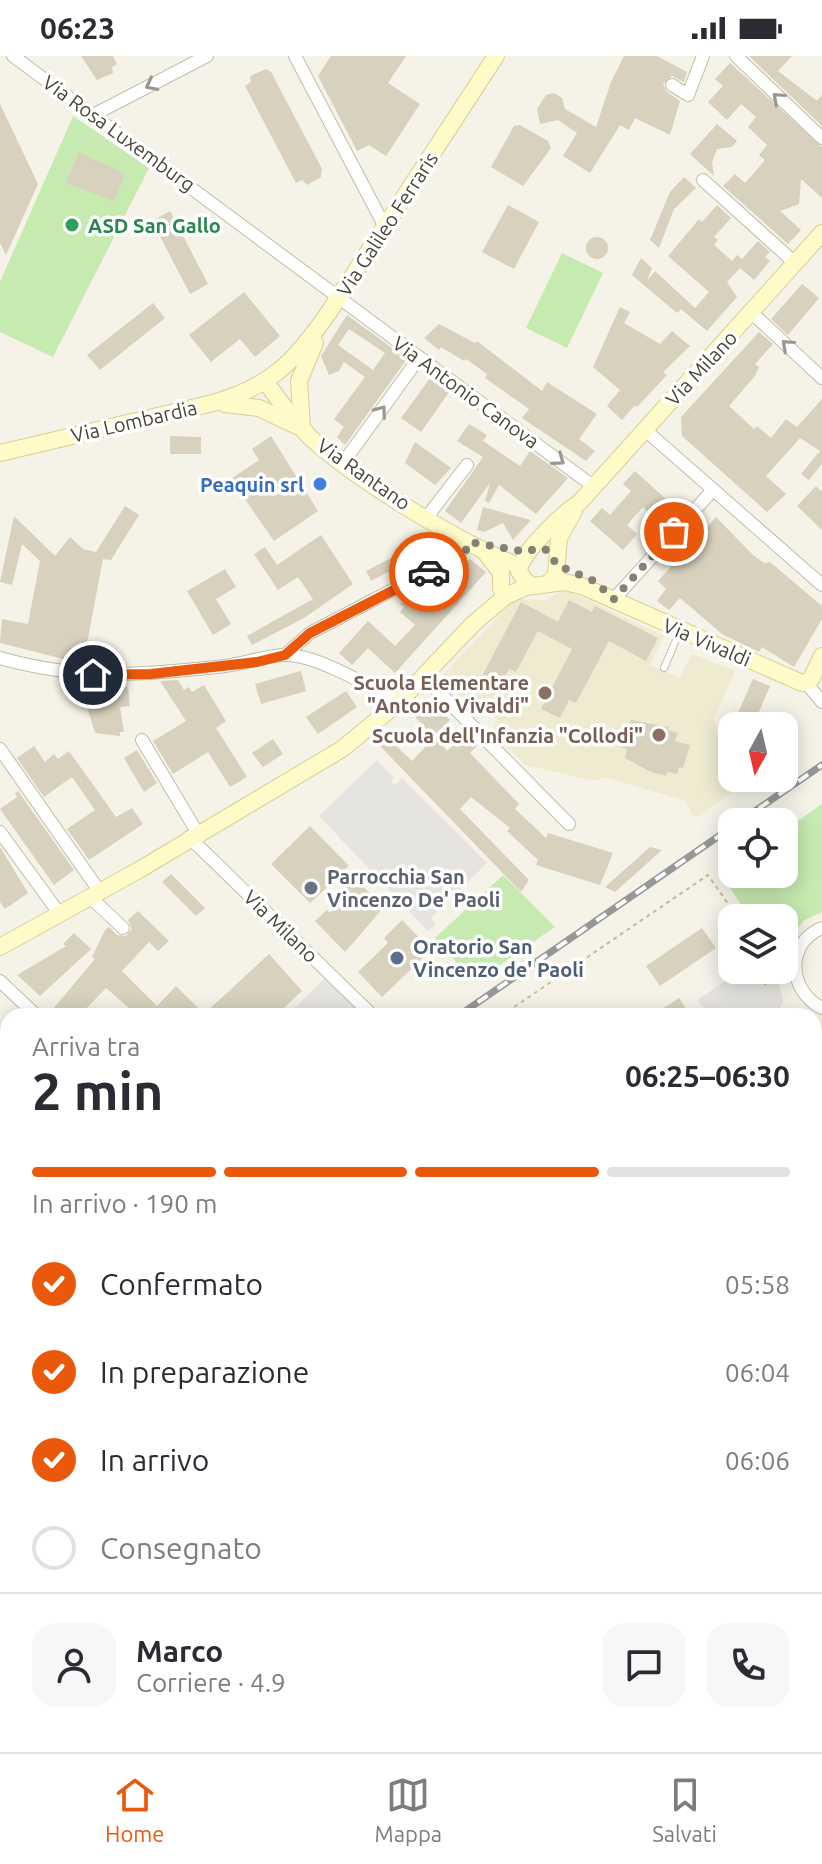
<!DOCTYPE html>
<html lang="it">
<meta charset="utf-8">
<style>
:root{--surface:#fff;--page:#f7f7f7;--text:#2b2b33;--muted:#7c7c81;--line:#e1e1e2;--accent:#ea580c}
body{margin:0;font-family:Ubuntu,sans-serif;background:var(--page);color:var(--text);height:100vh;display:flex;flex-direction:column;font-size:30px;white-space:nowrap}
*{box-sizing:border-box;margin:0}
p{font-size:26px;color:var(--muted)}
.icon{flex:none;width:44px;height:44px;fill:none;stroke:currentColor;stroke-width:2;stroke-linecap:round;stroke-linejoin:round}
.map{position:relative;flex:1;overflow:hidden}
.side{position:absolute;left:0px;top:952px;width:822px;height:744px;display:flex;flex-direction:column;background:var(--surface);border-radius:24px 24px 0 0;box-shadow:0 4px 20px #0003}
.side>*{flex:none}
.needle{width:52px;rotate:188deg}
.controls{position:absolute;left:718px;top:656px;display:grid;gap:16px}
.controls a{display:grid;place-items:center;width:80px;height:80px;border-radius:16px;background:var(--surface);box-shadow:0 4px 20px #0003;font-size:40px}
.pin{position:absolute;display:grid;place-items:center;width:68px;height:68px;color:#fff;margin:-34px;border:4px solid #fff;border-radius:50%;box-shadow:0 2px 8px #0007}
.courier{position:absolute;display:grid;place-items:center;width:80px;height:80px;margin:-40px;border:6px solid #ea580c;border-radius:50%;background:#fff;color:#222;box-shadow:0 2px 10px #0007}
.overview em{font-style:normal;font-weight:700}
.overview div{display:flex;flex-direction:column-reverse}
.overview{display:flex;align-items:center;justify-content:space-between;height:136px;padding:0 32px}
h1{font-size:52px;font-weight:700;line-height:60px}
.bar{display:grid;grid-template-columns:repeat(4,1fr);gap:12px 8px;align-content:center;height:96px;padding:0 32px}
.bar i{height:10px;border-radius:6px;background:var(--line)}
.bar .selected{background:var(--accent)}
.bar p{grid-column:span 4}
.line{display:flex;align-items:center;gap:20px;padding:0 32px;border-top:2px solid var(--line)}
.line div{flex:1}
.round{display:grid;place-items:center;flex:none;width:84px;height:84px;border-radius:24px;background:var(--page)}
ol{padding:0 32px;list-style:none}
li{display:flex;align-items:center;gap:24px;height:88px}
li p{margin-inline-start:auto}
li .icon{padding:8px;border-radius:50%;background:var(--accent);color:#fff;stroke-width:4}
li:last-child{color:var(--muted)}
li i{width:44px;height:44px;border:4px solid var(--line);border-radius:50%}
.status{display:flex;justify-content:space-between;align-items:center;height:56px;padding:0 40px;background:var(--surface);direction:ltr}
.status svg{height:22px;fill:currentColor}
.menu{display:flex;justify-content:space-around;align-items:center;height:112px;border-top:2px solid var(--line);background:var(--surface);font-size:22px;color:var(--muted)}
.menu a{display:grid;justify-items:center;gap:4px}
.menu .selected{color:var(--accent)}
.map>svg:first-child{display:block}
.education{fill:#eeebd1}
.green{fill:#c6eaaf}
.parking{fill:#e6e4e0}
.building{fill:#d7d1bd;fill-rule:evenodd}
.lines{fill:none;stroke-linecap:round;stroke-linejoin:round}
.lane-casing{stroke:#c1bdaa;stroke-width:8}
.street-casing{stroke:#c1bdaa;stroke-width:14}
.secondary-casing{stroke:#d6d096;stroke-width:18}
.path{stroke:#c3bc9b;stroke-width:2;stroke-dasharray:4 4;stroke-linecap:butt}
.lane{stroke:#fff;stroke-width:6}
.street{stroke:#fff;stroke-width:12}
.secondary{stroke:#fffbc8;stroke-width:16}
.rail-casing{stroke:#979797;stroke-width:7}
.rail{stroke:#fff;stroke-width:4;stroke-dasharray:12;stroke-linecap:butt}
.oneway{stroke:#9a9890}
.done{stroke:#858174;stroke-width:8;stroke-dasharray:0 14.4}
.route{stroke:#ea580c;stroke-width:10}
.leisure-dot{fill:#2e9e5b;stroke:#fff;stroke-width:3}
.shop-dot{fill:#3f7fe0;stroke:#fff;stroke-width:3}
.education-dot{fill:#8d6e63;stroke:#fff;stroke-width:3}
.worship-dot{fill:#6b7280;stroke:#fff;stroke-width:3}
.service-dot{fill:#5c6f8a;stroke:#fff;stroke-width:3}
.labels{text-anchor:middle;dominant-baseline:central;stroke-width:7;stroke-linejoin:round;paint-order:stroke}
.street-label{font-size:20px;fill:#484436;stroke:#fff}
.leisure-label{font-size:20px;font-weight:bold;fill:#27864d;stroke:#fff;text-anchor:start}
.shop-label{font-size:20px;font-weight:bold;fill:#366cbe;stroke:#fff;text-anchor:end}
.education-label{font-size:20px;font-weight:bold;fill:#785e54;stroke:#fff;text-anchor:end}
.worship-label{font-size:20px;font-weight:bold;fill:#5b616d;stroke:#fff;text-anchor:start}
.service-label{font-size:20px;font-weight:bold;fill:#4e5e75;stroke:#fff;text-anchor:start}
</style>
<div class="status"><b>06:23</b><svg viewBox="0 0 49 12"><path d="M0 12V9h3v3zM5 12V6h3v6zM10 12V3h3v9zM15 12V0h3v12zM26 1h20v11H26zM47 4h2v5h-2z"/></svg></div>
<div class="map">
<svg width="822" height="1696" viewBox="0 0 822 1696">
<rect width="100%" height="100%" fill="#f5f3e8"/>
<polygon class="education" points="565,533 664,580 650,609 679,622 692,598 735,615 714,662 719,685 732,691 732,722 751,722 698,761 692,758 686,745 604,721 595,725 525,709 493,676 496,664 484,653 473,656 440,622 515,543 547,544"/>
<g class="green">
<polygon points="73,60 149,112 53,301 0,276 0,226"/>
<polygon points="562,197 603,217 567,292 526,272"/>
<polygon points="822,748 822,856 803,865 784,893 784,862 750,862 720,817 732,809 732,818 784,818 784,775"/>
<polygon points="503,819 555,871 475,926 434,883"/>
<polygon points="814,1188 822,1205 822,1306 817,1305"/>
<polygon points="814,1662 822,1667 822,1696 775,1696 748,1688 814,1688"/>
</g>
<g class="parking">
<polygon points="377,704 394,722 391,726 395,729 402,722 487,807 431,862 436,868 428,875 319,760"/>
<polygon points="739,914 776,914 783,945 777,960 709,960 698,944"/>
<polygon points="330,917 373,960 286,960"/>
</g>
<g class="building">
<polygon points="81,0 113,0 117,8 112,11 113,17 97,24"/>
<polygon points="331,0 406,0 388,27 420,48 386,100 369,89 357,95 318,20"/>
<polygon points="624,0 657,0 687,16 684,26 672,20 663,28 667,36 680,45 670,79 635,62 629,74 620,69 590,117 563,100 577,77 558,64 540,68 537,53 546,39 554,37 562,42 565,53 596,71 611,26"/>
<polygon points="749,0 792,0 778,15 817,45 822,39 822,70"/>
<polygon points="730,7 822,91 822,142 801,123 799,148 780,155 801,174 788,188 723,130 735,118 745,127 765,104 759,99 767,89 748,71 756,61 741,48 727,64 708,46 723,30 715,23"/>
<polygon points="266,13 271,16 322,113 321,121 307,129 302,124 296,127 245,30 251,26 250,20"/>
<polygon points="0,48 38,128 6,199 0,187"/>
<polygon points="717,68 737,85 732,91 717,93 712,106 714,120 690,98"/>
<polygon points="520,69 548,85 551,92 523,130 491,111 514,70"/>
<polygon points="79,96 125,118 114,145 66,127"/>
<polygon points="684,121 696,132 674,153 659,192 650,184 670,136"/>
<polygon points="508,149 539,166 514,213 482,196"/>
<polygon points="717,149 731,162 714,181 718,184 714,189 732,205 737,199 742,203 758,185 770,196 765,201 770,205 754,224 740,212 727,226 737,241 707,275 681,253 677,257 632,219 641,202 652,212 647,225 655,215 695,252 709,236 668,200 699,163 702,166"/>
<polygon points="170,155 208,228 190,238 152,165"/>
<circle cx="597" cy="192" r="11"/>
<polygon points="802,228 819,242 788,279 771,263"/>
<polygon points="244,236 280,280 255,301 240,283 211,306 189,279"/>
<polygon points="153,247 165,262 100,314 87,299"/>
<polygon points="620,251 630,256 624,267 660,288 672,275 690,290 663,316 667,319 637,351 635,349 622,364 607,350 620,334 593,311"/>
<path d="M347,259L407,303L345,389L337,381L344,371L334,363L365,321L344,306L339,315L329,319L321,300ZM349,273L385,297L373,314L338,289Z"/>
<polygon points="439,268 475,287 477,285 542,335 547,326 597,358 579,383 595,395 586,405 522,362 529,353 485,322 487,318 466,303 464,305 441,291 439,294 424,282"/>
<polygon points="759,276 773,288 755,308 759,311 755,320 729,350 754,373 757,370 771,382 786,363 797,371 822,343 822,408 809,424 801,418 820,395 800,382 766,420 786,438 767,456 682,380 681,361"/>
<polygon points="431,321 450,335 421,376 401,362"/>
<polygon points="469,368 487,379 483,385 520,410 530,395 568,422 536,458 499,429 489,447 485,445 490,427 461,467 445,455 483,401 457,385"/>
<polygon points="170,380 201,381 201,398 170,398"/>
<polygon points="271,380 318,455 274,485 231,423 259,404 252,393"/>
<polygon points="415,386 451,412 435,429 405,407"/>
<polygon points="635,415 668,445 653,461 643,451 627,469 637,478 623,494 590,465 602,452 610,459 631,435 623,428"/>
<polygon points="816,430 822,436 822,474 797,450"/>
<polygon points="125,450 139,459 111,504 103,503 83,608 0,587 2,563 28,568 40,505 22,488 12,529 0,526 14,460 55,500 70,481 83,493 96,496"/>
<polygon points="483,451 508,458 531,464 513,484 503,467 484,476 477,474"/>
<polygon points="716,461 753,499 764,507 770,506 822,550 822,563 794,611 762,591 759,596 722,578 680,542 669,554 657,545 666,533 658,525"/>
<polygon points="321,479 353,528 304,562 252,589 247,580 313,543 298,521 278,534 254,498 265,491 277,509"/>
<polygon points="433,480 440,484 447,496 430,504 426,496 371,525 366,515"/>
<polygon points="470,503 486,516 395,617 368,592 352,609 339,597 368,565 395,590 415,569 400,556 404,551 400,548 440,519 448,532 465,512 461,509"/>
<polygon points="225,513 236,531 216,543 231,568 213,579 187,535"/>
<polygon points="569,544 592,556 595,550 658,582 646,605 609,585 576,647 569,644 560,662 541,653 572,593 551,582 538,575 516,616 509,613 499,631 481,622 521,546 558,566"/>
<polygon points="301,615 306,635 261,648 255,628"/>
<polygon points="753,623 770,630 753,670 744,670 734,666"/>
<polygon points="178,624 184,634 189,631 192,636 204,629 226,665 216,672 247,721 230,731 208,696 173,718 153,685 186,665 160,625"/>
<polygon points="128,631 130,650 120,651 124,676 120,676 120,680 95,677 86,648 87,633"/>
<polygon points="346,635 357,651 318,678 306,661"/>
<polygon points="431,645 450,664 433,680 415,661"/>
<polygon points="631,664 669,671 668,674 678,677 675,685 690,689 683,712 679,711 677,718 667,716 666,720 651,716 625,702 627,693 620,691"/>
<polygon points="467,677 478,689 470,697 519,748 515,753 546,782 548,777 613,797 600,829 536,809 538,804 507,775 510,772 471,741 460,753 529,824 521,836 380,690 388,682 412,705 436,680 447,695"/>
<polygon points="273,683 283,698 263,711 252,697"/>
<polygon points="34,690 45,706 54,698 58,703 69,695 116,761 132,752 143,768 89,804 67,773 95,754 72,721 44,741 17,702"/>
<polygon points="137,694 157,727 144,736 124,702"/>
<polygon points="18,735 74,814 54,829 0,753 17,741 15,737"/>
<polygon points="310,770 349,810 345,813 384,851 345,896 315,865 327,854 330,857 349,837 336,823 310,847 271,808"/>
<polygon points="0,791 28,837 5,853 0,846"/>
<polygon points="650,791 662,794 615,836 605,831"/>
<polygon points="171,818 205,852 196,860 162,826"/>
<polygon points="138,855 169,885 158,895 149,886 122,915 157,950 176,930 204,958 269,898 302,935 275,960 148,960 151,957 143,952 137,959 106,932 79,960 61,960 53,953 95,903 92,901 105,874 109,871 117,879 126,880 132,873 128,864"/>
<polygon points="402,864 431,894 382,941 358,916 388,887 384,882"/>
<polygon points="702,872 716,892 660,930 646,910"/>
<polygon points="74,877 91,893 40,940 17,919 66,890 63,888"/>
<polygon points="679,942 691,960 652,960"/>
</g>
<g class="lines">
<defs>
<polyline id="lane" points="664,612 680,575"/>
<g id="street">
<polyline points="13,0 593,430"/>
<polyline points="295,0 385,171"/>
<polyline points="736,0 822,82"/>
<polyline points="672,29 688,39 703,0"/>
<polyline points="95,58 207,0"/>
<polyline points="703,124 795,207"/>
<polyline points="752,257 822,322"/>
<polyline points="644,373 822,529"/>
<polyline points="343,407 419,302"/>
<polyline points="427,461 467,409"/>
<polyline points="614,543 712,435"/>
<polyline points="285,599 310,577 452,503 470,486"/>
<path d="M0,602C81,625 144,619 225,610C242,608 272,598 286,599C318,599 370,631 399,646"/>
<polyline points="423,620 569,768"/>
<polyline points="807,628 822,646"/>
<polyline points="142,684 197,776"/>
<polyline points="0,693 100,836"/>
<polyline points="0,776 59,857"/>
<polyline points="189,781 373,960"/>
<polyline points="91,842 123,872"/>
<path d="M822,872C785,887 788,935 822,952"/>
<polyline points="0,925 37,960"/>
<polyline points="0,1058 8,1064"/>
<polyline points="814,1140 819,1128"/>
<polyline points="814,1154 822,1168"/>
<polyline points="0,1186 8,1193"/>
<polyline points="0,1307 8,1301"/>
<polyline points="814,1412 822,1400"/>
<polyline points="814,1489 822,1491"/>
<polyline points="814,1651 822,1656"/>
</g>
<g id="secondary">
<path d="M266,326C280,346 295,367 313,384C357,424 463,489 519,510"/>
<polyline points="225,348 259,352 297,370"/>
<polyline points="302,372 299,325 315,287"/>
<path d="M0,397L213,347C272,330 295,305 329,256L496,0"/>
<polyline points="485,496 501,517 501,533"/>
<polyline points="548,528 556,518 559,482 574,455"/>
<path d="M533,530L525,525L519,515C519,499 563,457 579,447L822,177"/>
<polyline points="0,891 139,814 342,693 399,646 473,568 506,540 526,531 564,526 582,530 802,627 810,625 822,600"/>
<polyline points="0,1509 8,1511"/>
<polyline points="584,1688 600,1696"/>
<polyline points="686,1688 686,1696"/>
<polyline points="700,1688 716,1696"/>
<polyline points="614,1696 614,1688"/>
</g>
</defs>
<use href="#lane" class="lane-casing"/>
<use href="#street" class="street-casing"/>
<use href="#secondary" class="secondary-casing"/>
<g class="path">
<polyline points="765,929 767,914"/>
<polyline points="501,960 708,819 738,862"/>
<polyline points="814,1001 822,985"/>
<polyline points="0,1469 8,1473"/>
<polyline points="738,1688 752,1696"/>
<polyline points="794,1688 821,1696"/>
</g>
<use href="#lane" class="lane"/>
<use href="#street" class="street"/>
<use href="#secondary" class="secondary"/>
<defs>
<g id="rail">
<polyline points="739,766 822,709"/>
<polyline points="458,960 732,771"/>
<polyline points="0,1285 8,1280"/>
</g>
</defs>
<use href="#rail" class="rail-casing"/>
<use href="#rail" class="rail"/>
</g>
<defs><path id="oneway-chevron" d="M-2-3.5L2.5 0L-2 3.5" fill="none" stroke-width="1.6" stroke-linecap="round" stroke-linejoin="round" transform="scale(2)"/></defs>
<g class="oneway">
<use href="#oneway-chevron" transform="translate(151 29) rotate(153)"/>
<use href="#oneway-chevron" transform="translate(778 42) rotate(-138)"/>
<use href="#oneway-chevron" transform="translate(787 289) rotate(-138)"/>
<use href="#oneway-chevron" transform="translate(381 355) rotate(-54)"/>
<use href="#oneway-chevron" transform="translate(559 404) rotate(36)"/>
</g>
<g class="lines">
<polyline class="done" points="429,516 466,494 470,486 527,496 537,492 547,494 557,509 594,525 614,543 674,476"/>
<polyline class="route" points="93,619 151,618 257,606 285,599 310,577 429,516"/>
</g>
<circle class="leisure-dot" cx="72" cy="169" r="8"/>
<circle class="shop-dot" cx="320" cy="428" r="8"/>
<g class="education-dot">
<circle cx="545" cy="637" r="8"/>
<circle cx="659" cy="679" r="8"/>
</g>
<circle class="worship-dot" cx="311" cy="832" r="8"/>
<circle class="service-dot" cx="397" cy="902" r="8"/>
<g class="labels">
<g class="street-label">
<text transform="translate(119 77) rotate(36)">Via Rosa Luxemburg</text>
<text transform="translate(387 168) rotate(-57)">Via Galileo Ferraris</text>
<text transform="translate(701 312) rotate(-47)">Via Milano</text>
<text transform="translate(466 336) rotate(36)">Via Antonio Canova</text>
<text transform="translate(134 365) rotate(-13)">Via Lombardia</text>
<text transform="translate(364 418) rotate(35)">Via Rantano</text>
<text transform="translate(707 586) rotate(23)">Via Vivaldi</text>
<text transform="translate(281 870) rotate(44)">Via Milano</text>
</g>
<g class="leisure-label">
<text x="88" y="169">ASD San Gallo</text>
</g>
<g class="shop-label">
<text x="304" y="428">Peaquin srl</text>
</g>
<g class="education-label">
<text x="529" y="626">Scuola Elementare<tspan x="529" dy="23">"Antonio Vivaldi"</tspan></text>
<text x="643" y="679">Scuola dell'Infanzia "Collodi"</text>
</g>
<g class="worship-label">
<text x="327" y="820">Parrocchia San<tspan x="327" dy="23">Vincenzo De' Paoli</tspan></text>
</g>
<g class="service-label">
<text x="413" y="890">Oratorio San<tspan x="413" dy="23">Vincenzo de' Paoli</tspan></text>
</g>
</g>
</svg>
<div class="controls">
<a><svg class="needle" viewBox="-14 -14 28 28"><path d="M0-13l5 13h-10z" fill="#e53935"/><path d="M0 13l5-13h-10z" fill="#7c7c81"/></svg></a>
<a><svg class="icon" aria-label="locate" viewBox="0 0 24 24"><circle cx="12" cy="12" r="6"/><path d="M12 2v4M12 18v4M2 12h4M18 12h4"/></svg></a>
<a><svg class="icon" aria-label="layers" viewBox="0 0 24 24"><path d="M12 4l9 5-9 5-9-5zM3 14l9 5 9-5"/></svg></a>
</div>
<div class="pin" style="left:674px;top:476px;background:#ea580c"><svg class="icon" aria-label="bag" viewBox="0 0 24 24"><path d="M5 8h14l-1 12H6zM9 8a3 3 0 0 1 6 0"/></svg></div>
<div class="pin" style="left:93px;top:619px;background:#1f2937"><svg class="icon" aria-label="home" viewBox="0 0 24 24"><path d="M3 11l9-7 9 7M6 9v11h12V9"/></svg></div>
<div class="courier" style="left:429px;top:516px"><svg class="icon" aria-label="car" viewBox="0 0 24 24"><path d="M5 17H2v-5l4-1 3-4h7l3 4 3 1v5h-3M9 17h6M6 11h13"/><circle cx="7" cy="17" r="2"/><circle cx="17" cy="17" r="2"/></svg></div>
<section class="side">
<div class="overview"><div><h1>2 min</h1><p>Arriva tra</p></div><em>06:25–06:30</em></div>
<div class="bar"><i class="selected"></i><i class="selected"></i><i class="selected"></i><i></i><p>In arrivo · 190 m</p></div>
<ol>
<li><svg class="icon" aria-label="check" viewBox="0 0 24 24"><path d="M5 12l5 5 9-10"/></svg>Confermato<p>05:58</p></li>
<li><svg class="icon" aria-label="check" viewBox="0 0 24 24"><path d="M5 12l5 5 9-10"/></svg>In preparazione<p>06:04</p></li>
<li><svg class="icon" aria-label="check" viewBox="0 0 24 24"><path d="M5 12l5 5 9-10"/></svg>In arrivo<p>06:06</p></li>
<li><i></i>Consegnato</li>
</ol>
<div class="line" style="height:144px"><a class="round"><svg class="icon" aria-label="person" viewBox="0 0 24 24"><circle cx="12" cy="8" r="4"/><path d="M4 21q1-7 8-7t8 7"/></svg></a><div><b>Marco</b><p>Corriere · 4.9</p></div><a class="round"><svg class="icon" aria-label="chat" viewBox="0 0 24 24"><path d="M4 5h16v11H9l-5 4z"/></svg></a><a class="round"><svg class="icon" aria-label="phone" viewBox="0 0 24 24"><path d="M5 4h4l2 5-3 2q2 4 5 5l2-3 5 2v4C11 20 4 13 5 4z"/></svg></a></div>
</section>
</div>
<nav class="menu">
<a class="selected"><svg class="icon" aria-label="home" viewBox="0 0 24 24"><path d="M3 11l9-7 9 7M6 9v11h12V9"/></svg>Home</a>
<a><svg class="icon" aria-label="map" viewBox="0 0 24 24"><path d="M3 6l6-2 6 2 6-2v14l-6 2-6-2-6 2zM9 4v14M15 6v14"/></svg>Mappa</a>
<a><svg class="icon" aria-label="saved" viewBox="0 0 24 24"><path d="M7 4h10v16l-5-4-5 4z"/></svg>Salvati</a>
</nav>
